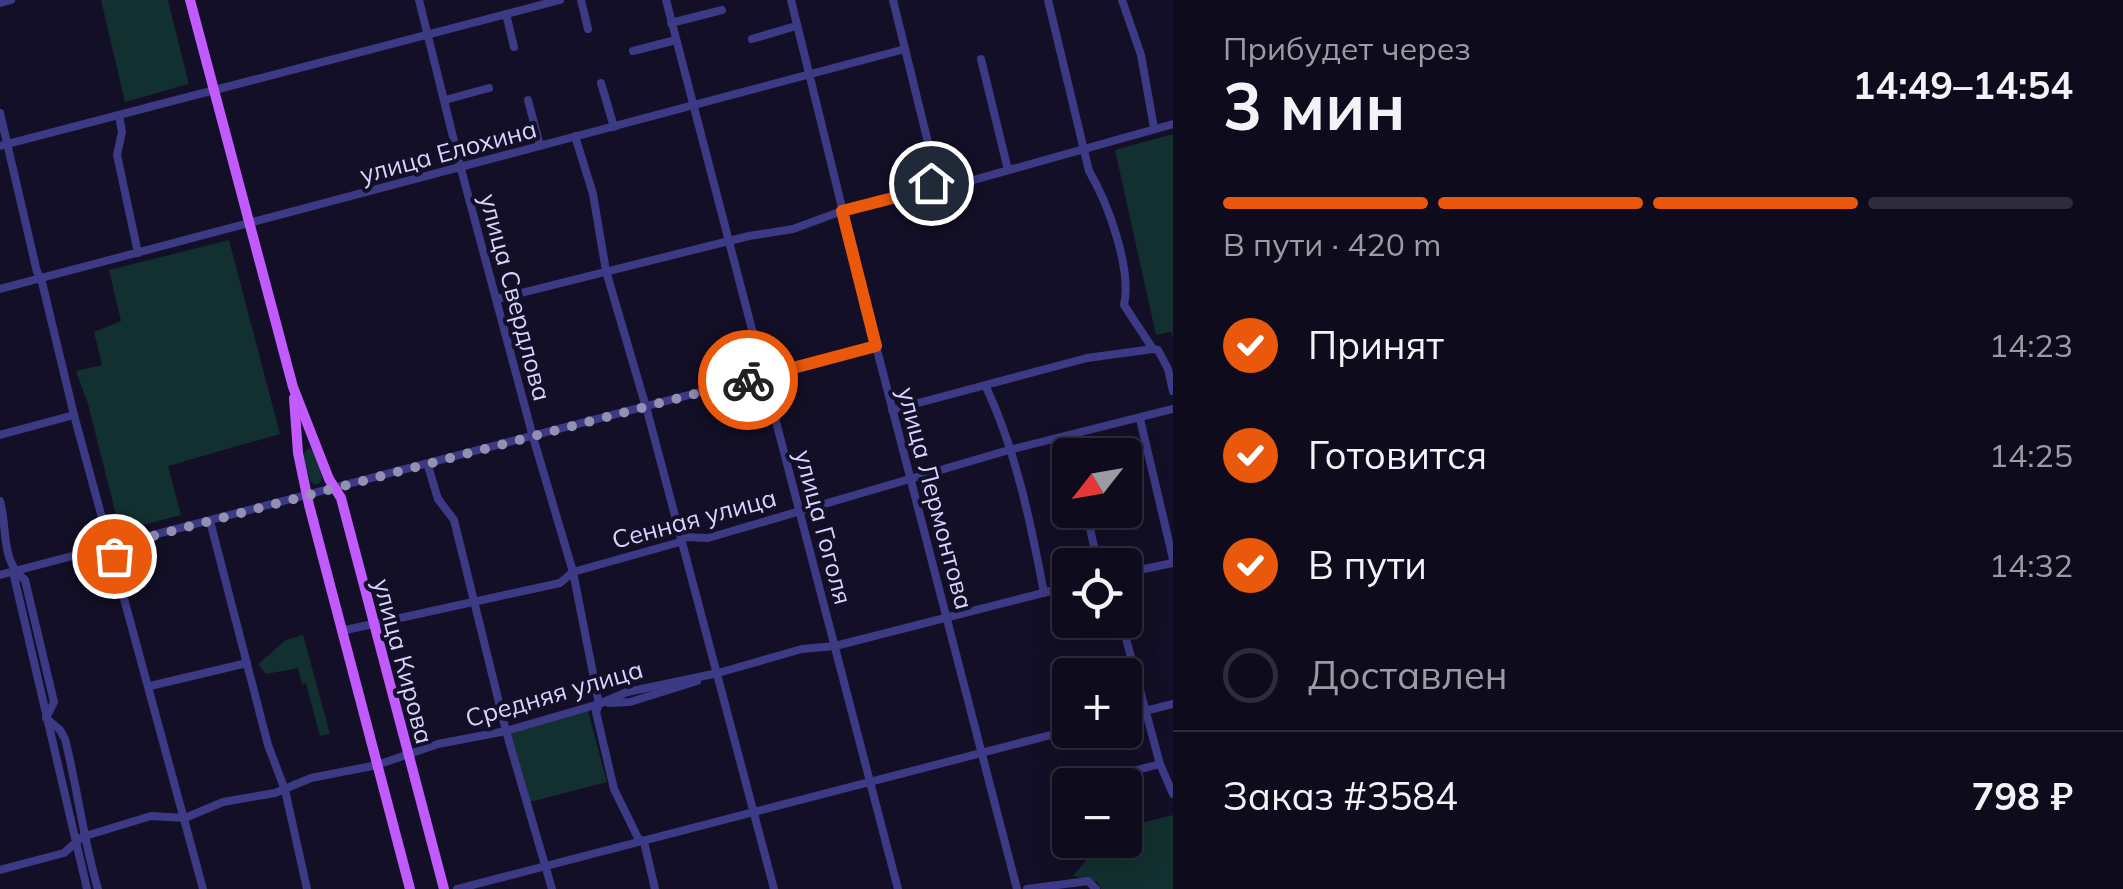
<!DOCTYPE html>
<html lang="ru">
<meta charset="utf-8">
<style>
:root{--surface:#0e0b1c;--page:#171425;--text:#f1f3f6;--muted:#9b9ba3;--line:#2e2b3b;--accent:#ea580c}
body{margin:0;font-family:Mulish,sans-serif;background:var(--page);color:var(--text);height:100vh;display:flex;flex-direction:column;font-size:38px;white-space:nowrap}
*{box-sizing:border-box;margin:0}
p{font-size:32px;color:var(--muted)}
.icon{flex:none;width:55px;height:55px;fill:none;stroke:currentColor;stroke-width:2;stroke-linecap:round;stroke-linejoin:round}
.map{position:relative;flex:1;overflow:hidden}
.details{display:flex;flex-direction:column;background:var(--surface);width:950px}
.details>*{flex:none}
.needle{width:65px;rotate:239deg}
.controls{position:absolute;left:1052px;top:438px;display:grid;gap:20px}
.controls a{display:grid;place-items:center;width:90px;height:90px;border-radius:10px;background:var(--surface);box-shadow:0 5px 25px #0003,0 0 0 2px var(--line);font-size:50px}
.pin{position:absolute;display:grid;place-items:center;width:85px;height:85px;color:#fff;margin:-42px;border:5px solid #fff;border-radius:50%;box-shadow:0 2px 10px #0007}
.courier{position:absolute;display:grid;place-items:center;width:100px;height:100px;margin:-50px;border:8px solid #ea580c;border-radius:50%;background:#fff;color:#222;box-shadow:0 2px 12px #0007}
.summary em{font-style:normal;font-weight:700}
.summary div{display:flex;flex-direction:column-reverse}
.summary{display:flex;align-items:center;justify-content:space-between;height:170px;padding:0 50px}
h1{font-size:65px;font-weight:700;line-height:75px}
.bar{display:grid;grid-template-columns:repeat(4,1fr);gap:15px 10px;align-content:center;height:120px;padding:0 50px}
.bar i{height:12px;border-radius:8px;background:var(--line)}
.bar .on{background:var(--accent)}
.bar p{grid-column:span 4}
.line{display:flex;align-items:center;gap:25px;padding:0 50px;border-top:2px solid var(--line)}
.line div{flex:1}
ol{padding:0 50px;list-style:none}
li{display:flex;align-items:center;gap:30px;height:110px}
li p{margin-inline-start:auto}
li .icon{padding:10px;border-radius:50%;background:var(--accent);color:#fff;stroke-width:4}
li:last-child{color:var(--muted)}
li i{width:55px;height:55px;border:5px solid var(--line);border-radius:50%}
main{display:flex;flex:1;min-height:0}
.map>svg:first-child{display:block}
.green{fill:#12302f}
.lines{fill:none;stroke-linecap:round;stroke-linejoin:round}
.minor{stroke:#3d3a85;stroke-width:8}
.major{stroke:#c25bff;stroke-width:10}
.done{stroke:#948fb3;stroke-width:10;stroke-dasharray:0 18}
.route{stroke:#ea580c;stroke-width:12}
.labels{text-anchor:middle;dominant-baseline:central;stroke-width:8;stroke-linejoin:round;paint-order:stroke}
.street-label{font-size:25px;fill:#d9d4ff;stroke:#130f26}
</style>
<main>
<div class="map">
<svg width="1173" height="889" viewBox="0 0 1173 889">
<rect width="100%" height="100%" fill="#130f26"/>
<g class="green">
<polygon points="101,0 168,0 189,84 125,102"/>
<polygon points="1173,134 1173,339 1171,332 1156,335 1115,150"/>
<polygon points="229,240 280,434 168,466 181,515 120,531 88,404 76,371 102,365 94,332 121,321 109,270"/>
<polygon points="309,448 314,451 322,477 320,483 315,485 310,481 303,454"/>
<polygon points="303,635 330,734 320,736 306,683 302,684 298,668 266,674 258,664 286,640"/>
<polygon points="588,711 607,782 530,802 510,732"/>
<polygon points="1173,815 1173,889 1101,889 1097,882 1073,876 1091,854 1089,840 1125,840 1125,827"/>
</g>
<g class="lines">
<g class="minor">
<polyline points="419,0 461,169 533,437 573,572 599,704 596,712 614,789 638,838 644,842 655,889"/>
<polyline points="581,0 588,29"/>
<polyline points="666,0 898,889"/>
<polyline points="791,0 876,346 1017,889"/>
<polyline points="893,0 936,175 931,183"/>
<path d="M1048,0L1089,171C1108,203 1132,269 1124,305L1153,349"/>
<polyline points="1122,0 1141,55 1154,128"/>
<polyline points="0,3 11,0"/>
<polyline points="506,14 514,47"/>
<polyline points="671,23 722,10"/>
<polyline points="752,39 796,26"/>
<polyline points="633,51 676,40"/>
<polyline points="981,59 1008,170"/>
<polyline points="601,83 614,127"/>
<polyline points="445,100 489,88"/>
<polyline points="528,100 540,146"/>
<polyline points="0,113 37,272 41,278 74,415 203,889"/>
<polyline points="119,115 122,132 117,155 138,253"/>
<polyline points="575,136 593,194 606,271 648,414 774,889"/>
<polyline points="0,146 560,0"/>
<polyline points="0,289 905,49"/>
<polyline points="497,299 749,236 793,229 842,211 916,192 931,183 945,188 1173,124"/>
<path d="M986,387C1016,451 1031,524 1044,593"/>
<polyline points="892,410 1087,358 1153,349 1158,350 1168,369 1173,391"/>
<polyline points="1140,419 1173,559"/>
<polyline points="0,435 74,415"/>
<polyline points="1067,437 1072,455"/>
<polyline points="428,466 438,499 454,520 506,731 552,889"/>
<path d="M0,501C8,529 0,561 25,580L54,702L46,718L60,730L65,739C78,790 83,839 98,889"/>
<polyline points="1086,510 1098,565"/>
<polyline points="210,521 268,745 285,790 307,889"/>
<polyline points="13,572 87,889"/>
<polyline points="1125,573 1173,563"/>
<polyline points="0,575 876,346"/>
<polyline points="1121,620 1160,764 1173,794"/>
<polyline points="341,631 560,583 573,572 680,542 685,537 708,538 1009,450 1173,409"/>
<polyline points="150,686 247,663"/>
<polyline points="609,703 630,702 697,681"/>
<polyline points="1125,716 1173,704"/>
<polyline points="1103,779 1160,764"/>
<polyline points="0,870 64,853 82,837 151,816 185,818 223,802 275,793 311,778 377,765 438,744 506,731 599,704 627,692 718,673 802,649 835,646 1070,586"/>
<polyline points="457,889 1070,730"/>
<polyline points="1027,889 1088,881 1096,889"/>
</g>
<g class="major">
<polyline points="190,0 293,387 329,479 341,498 444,889"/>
<polyline points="294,398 298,453 309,505 410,889"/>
</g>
</g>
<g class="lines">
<polyline class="done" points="114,556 111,547 748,380"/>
<polyline class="route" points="748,380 876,346 842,211 916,192 931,183"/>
</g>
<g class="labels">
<g class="street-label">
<text transform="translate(448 151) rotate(-15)">улица Елохина</text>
<text transform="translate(516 297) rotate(75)">улица Свердлова</text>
<text transform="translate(936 498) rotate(75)">улица Лермонтова</text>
<text transform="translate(694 518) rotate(-15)">Сенная улица</text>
<text transform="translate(824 527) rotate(75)">улица Гоголя</text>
<text transform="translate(404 661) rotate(75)">улица Кирова</text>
<text transform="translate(554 693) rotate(-16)">Средняя улица</text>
</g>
</g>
</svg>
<div class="controls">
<a><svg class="needle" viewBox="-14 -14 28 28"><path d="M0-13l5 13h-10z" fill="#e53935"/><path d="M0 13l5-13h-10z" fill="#9b9ba3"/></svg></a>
<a><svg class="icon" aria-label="locate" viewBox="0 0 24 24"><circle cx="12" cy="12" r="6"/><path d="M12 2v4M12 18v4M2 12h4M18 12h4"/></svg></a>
<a>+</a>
<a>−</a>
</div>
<div class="pin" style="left:114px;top:556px;background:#ea580c"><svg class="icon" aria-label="bag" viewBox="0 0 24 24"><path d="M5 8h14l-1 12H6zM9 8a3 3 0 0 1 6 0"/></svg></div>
<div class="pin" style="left:931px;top:183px;background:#1f2937"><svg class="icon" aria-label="home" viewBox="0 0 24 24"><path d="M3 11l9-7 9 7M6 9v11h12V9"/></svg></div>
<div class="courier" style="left:748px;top:380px"><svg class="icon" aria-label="bike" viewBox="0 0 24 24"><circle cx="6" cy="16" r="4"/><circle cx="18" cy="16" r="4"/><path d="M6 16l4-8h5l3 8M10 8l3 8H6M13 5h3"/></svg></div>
</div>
<section class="details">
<div class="summary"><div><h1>3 мин</h1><p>Прибудет через</p></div><em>14:49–14:54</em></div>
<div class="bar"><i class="on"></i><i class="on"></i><i class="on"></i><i></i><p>В пути · 420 m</p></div>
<ol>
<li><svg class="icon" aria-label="check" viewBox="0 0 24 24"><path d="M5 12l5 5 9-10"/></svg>Принят<p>14:23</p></li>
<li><svg class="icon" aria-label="check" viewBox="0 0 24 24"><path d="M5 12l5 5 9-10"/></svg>Готовится<p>14:25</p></li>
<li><svg class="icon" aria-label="check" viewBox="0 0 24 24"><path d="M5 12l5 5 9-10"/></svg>В пути<p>14:32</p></li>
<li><i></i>Доставлен</li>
</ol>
<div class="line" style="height:130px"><div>Заказ #3584</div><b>798 ₽</b></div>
</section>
</main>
